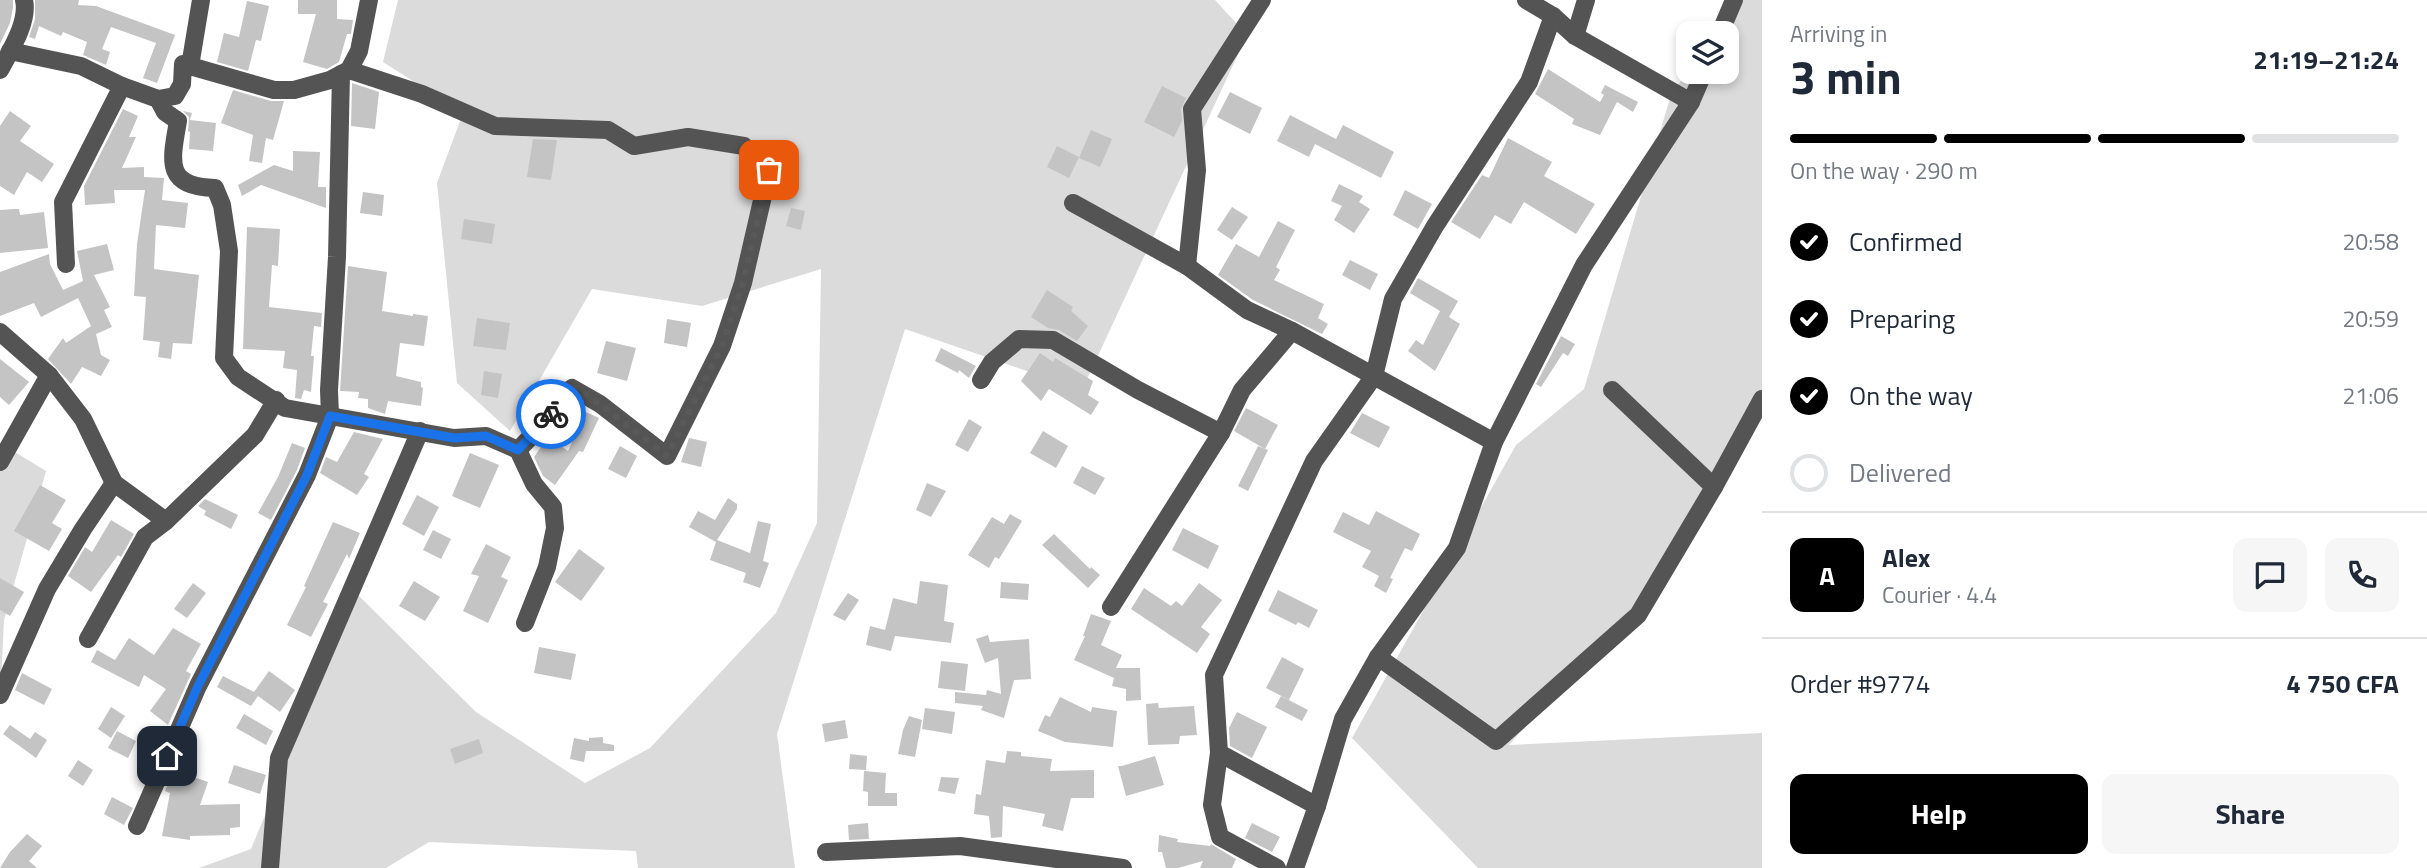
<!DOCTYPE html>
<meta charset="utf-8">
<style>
:root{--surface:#fff;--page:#f6f6f7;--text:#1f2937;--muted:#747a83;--line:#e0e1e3;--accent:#000}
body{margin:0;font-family:"Titillium Web",sans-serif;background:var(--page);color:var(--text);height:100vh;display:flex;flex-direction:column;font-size:26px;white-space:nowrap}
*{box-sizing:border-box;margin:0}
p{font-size:23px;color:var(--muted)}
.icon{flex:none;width:38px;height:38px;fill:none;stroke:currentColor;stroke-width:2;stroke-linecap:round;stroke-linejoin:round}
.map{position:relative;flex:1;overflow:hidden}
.side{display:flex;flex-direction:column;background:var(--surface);width:665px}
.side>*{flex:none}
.fabs{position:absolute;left:1676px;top:21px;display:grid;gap:14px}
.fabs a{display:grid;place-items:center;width:63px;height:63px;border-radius:14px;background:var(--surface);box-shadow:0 4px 10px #0003;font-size:35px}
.pin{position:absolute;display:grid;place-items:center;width:60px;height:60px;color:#fff;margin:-30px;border-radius:14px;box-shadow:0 4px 10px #0006}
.courier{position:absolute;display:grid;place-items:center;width:70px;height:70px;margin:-35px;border:5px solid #1a73e8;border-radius:50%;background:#fff;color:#222;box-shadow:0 2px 9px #0007}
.head em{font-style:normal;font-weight:700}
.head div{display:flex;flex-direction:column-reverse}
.head{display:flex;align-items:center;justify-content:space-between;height:119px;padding:0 28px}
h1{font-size:46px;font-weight:700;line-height:52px}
.bar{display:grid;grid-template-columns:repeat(4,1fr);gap:10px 7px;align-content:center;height:84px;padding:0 28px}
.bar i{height:9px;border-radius:5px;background:var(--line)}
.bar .active{background:var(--accent)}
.bar p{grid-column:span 4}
.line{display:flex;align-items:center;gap:18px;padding:0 28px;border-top:2px solid var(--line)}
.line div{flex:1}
.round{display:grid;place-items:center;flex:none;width:74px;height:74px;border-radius:14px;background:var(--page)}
ol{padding:0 28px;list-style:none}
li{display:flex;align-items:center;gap:21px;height:77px}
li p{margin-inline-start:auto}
li .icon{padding:7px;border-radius:50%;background:var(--accent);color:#fff;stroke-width:4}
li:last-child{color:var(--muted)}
li i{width:38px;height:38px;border:4px solid var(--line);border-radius:50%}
.action{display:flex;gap:14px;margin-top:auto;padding:14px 28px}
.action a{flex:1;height:80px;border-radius:14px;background:var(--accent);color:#fff;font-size:28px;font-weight:700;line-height:80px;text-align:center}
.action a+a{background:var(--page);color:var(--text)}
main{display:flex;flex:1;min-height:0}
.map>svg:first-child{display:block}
.green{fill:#dbdbdb}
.building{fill:#c4c4c4}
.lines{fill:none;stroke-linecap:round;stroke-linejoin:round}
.minor{stroke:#545454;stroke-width:18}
.done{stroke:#595959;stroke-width:7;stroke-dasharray:0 12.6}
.route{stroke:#1a73e8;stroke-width:9}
</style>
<main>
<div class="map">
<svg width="1762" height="868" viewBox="0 0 1762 868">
<rect width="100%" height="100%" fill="#fff"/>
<g class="green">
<polygon points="398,0 1215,0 1247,35 1082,390 905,329 777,734 795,868 638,868 636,851 429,842 386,868 199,868 251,849 357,594 476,712 585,783 650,748 776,613 817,523 821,269 702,306 592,289 510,431 457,383 437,183 463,113 383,62"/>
<polygon points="1730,0 1762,0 1762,389 1752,429 1630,610 1509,745 1762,733 1762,868 1478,868 1352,738 1516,445 1584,389 1670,98 1689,68 1689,72 1727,72 1727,33 1710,33"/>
<polygon points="0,443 46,471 4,620 0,701"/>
</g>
<g class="building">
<polygon points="0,0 13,0 13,8 10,23 0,44"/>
<polygon points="35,0 79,0 78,5 96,6 175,35 157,83 143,78 156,43 111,27 102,49 110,52 106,65 83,55 87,42 63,32 61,36 39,26 35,39 29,37 35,19"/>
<polygon points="298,0 337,0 337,19 353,20 351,34 347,34 339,62 327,69 303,62 316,14 298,14"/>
<polygon points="247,1 269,6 261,41 256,40 248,71 217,62 224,33 239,37"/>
<polygon points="1548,69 1600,102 1604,95 1601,93 1605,85 1638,102 1633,112 1617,102 1600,135 1572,124 1574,119 1535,94"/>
<polygon points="352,83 379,92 375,129 351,126"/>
<polygon points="1162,86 1186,98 1181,109 1182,121 1174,137 1144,122"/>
<polygon points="233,90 271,101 284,101 273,140 266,138 262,163 249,161 253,135 221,123"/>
<polygon points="1230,92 1262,108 1250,134 1217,117"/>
<polygon points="123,109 138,116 129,137 136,137 122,168 144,167 144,177 164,178 162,200 188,203 185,228 156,225 154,269 199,275 192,344 173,343 171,359 158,357 160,342 143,340 146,297 134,296 137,244 145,190 114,190 115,203 85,205 84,186"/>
<polygon points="10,111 31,126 20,141 54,164 42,182 27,172 14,195 0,186 0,126"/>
<polygon points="183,111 192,113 190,120 216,123 213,151 189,149 190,132 188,131 189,117"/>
<polygon points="1290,115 1336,139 1343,125 1394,152 1381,178 1315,144 1309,157 1277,141"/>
<polygon points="1091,130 1112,139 1100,167 1079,158"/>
<polygon points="1508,138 1552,162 1544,176 1595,204 1576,234 1524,202 1511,224 1495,215 1480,239 1451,222 1482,175 1489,178"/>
<polygon points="533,139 557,140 551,180 527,177"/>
<polygon points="1057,146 1079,157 1069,178 1047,167"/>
<polygon points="293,151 320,152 318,187 326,187 326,208 261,185 242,196 238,185 274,165 293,171"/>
<polygon points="1339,184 1363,196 1359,202 1370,209 1354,233 1334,220 1342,206 1331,201"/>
<polygon points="1405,190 1432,204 1418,229 1393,215"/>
<polygon points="363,192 384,195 382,216 360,213"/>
<polygon points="1232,207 1248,217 1232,240 1217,230"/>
<polygon points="791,208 805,211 801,230 786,226"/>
<polygon points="14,209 19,209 20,215 44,212 48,248 0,253 0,210"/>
<polygon points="464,219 495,224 492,244 461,239"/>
<polygon points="1278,221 1295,230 1276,267 1280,270 1274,280 1324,304 1318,318 1328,324 1322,334 1253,300 1218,275 1236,244 1259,257"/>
<polygon points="247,227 280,229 278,266 272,265 269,307 322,313 321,327 314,326 311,356 314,356 311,392 304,390 301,399 295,398 297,370 283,368 285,351 243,349"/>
<polygon points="107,244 114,270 94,275 110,307 104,310 112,327 96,334 101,355 110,360 101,376 82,367 71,384 48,359 63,338 66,343 91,326 78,298 41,317 34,303 0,316 0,272 49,254 50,264 63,290 83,281 77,251"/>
<polygon points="1350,260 1378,274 1370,290 1342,275"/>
<polygon points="348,266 387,272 382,311 413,316 413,314 428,316 424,346 400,343 396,376 421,382 421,387 423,388 421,406 388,401 385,414 368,408 368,399 358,398 359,392 340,391"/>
<polygon points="1418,278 1458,301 1449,317 1460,324 1435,371 1408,351 1416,340 1423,345 1440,311 1410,293"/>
<polygon points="1047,290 1073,307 1071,311 1088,326 1077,341 1059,330 1048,328 1031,317"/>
<polygon points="477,318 510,323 506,350 473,346"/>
<polygon points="667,319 691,323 687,347 664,343"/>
<polygon points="1561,336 1575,344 1568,356 1563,353 1541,387 1536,384"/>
<polygon points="606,341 636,348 627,381 597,373"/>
<polygon points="941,348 976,366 969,378 959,370 958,373 935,361"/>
<polygon points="1040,353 1053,362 1055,358 1093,381 1088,395 1099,402 1091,415 1049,389 1041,401 1021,381"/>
<polygon points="0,359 29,382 9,405 0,397"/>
<polygon points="484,371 502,374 498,398 481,395"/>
<polygon points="1246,408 1278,425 1265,449 1234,431"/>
<polygon points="586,412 599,418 583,452 579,451 555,485 543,476 534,457 548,437 568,451"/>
<polygon points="1362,413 1390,427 1379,448 1350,433"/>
<polygon points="969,419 982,427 968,452 955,445"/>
<polygon points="1043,431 1068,446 1056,468 1030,453"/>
<polygon points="354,432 383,439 364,474 369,477 357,495 320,473 326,457 337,462"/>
<polygon points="689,438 707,442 701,467 681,462"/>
<polygon points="292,443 305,448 297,470 271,520 258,513 278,477"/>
<polygon points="620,446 637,456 626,478 608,469"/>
<polygon points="1258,446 1268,450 1248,491 1238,486"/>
<polygon points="470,453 499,465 480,508 452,496"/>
<polygon points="1082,466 1105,478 1095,495 1073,483"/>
<polygon points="927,483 946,491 931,517 916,510"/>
<polygon points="40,485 66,500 52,523 62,529 49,551 14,531"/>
<polygon points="417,495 439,507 424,536 402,524"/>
<polygon points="728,498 737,504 737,509 717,540 750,553 758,521 771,524 763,561 769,563 760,588 743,582 746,573 710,560 716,542 689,527 698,511 715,520"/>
<polygon points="205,499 238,515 231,529 204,515 206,511 198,506"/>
<polygon points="1376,511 1420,534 1412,551 1405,548 1390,578 1393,579 1386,593 1374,586 1379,576 1362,567 1371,551 1333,532 1343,512 1369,525"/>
<polygon points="1010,514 1022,521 999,559 995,557 989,568 968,555 992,517 1004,524"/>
<polygon points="111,520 134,534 121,557 118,555 91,592 68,576 85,547 92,552"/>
<polygon points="333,522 360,533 349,559 347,554 323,602 328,604 311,637 287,625 306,587 304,586"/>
<polygon points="1183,528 1219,546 1208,569 1172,550"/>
<polygon points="433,530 451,539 441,559 423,550"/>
<polygon points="1054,534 1090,569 1091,567 1100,575 1088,588 1042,545"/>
<polygon points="486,544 511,557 501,577 508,580 488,623 463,611 479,576 471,574"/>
<polygon points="579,549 605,568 581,601 555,582"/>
<polygon points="0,578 24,592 10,616 0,610"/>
<polygon points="414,581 440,597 425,621 399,606"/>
<polygon points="920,581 948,585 944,621 954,623 951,643 895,636 891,651 866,645 870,626 885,630 893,598 917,604"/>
<polygon points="1001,582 1029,584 1028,600 1000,598"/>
<polygon points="193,583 206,593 187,618 174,609"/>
<polygon points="1199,583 1222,600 1201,627 1210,634 1197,653 1131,609 1144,588 1171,606 1176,601 1182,606"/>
<polygon points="1278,590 1318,610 1309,628 1298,622 1296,625 1268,611"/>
<polygon points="848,593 859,600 845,621 833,615"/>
<polygon points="1091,614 1111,621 1101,645 1122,655 1116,668 1140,668 1141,700 1126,701 1126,689 1112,686 1114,678 1074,660 1085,636 1083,636"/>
<polygon points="173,628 201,644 186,671 191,674 168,725 150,711 166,689 144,675 139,687 91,662 97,650 115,660 129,638 154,655"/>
<polygon points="988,635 990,642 1029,639 1031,679 1014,680 1004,718 981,710 983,706 955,703 955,692 986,695 987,690 1001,694 998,658 985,663 976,639"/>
<polygon points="539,647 576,654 571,680 534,673"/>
<polygon points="1282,657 1304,669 1289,700 1266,688"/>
<polygon points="941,661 968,664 965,691 938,688"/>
<polygon points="269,671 295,690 280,712 258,696 251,706 217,687 223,676 254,692"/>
<polygon points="22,673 52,689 44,705 15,690"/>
<polygon points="1281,696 1308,710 1302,721 1275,707"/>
<polygon points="1060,697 1091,712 1092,707 1117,711 1113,747 1065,742 1038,731 1045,715 1050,717"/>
<polygon points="1158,703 1159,708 1194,706 1197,735 1180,736 1179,744 1148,745 1146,704"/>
<polygon points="111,707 125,716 111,738 98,729"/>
<polygon points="925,708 955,712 952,734 922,729"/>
<polygon points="1237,712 1267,727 1252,758 1230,746 1229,728"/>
<polygon points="244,714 273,731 266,745 236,728"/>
<polygon points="909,716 922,720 915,757 898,754 903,730"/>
<polygon points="845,720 848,738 825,742 822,724"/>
<polygon points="10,725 30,739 35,732 47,740 36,758 3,734"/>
<polygon points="117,731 136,741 128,758 108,748"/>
<polygon points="603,737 603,743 614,745 614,751 586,751 584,762 570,759 574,738 589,741 589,738"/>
<polygon points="479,739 483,753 455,764 450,749"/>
<polygon points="1007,751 1021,752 1021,756 1052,759 1050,771 1094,770 1094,798 1071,798 1063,831 1042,826 1045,814 1003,806 1002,837 991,838 989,816 974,814 976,794 981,795 986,760 1005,763"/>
<polygon points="850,754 867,756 866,770 849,769"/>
<polygon points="1155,756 1164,785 1126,796 1118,766 1122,766"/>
<polygon points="78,760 93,770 83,786 68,776"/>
<polygon points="234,765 266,775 260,794 228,783"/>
<polygon points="174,770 208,782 200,805 240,804 240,827 230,828 230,835 190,836 190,840 162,836 170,793 165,791"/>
<polygon points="864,771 886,773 885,793 897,793 897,806 868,806 868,792 863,791"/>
<polygon points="941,777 959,778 955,794 938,791"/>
<polygon points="112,797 133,808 124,825 104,814"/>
<polygon points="868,823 869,839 849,840 848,825"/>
<polygon points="1252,823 1280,837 1272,852 1245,838"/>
<polygon points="27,834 42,846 29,861 37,868 0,868 10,852"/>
<polygon points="1159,835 1178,839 1177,842 1210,846 1211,844 1236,859 1232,868 1200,868 1203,861 1178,868 1166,868 1162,852 1158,852"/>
</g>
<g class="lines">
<g class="minor">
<polyline points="1526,0 1553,16 1575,36 1691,102"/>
<polyline points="1720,33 1734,0"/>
<polyline points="1575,36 1586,0"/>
<path d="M10,51L81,66L122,86L158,99L165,112L178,121C171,161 164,187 215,188L222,205L229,251L224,358L238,377L285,408L454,438L486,436L518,450L534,484L553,507L555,528L547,567L525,623"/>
<polyline points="190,66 201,0"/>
<path d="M0,70C10,51 29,22 24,0"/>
<polyline points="349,70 422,94 495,126 608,130 634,146 688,137 744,146 769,170 743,283 722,346 667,456 600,404 572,388 561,396 547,420 518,450"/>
<polyline points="158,99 175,96 182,84 183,64 274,90 294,90 330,80 349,70 359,51 369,0"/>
<polyline points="1073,203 1187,266 1247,310 1292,331 1494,442"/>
<polyline points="66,264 63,202 122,86"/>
<polyline points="1187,266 1197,170 1192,109 1262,0"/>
<polyline points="0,332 49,375 83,419 114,483 166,521"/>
<polyline points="981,380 992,362 1019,339 1053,340 1138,390 1221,433"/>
<polyline points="1612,390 1714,487"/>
<polyline points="0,462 49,375"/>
<polyline points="1111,607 1221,433 1242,390 1292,331"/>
<polyline points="88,639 145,537 166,521 255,435 276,400"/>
<polyline points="1378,657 1496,741 1638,615 1714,487 1762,399"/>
<polyline points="0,695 47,589 83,529 114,483"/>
<polyline points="1219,753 1212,805 1220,837 1277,868"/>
<polyline points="1317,806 1219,753 1214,675 1314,461 1374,376 1393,299 1435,226 1529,82 1553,16"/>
<polyline points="137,826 198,686 307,475 330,416 329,390 337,257 341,74"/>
<polyline points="826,852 960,846 1123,868"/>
<polyline points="270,868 279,758 420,431"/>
<polyline points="1295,868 1317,806 1343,719 1378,657 1457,548 1494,442 1584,265 1691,102 1704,72"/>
</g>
</g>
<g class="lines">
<polyline class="done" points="551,414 561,396 572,387 600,404 667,456 722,346 743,283 769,170"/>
<polyline class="route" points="167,756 198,686 307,475 330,416 454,438 486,436 518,450 551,414"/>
</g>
</svg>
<div class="fabs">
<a><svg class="icon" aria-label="layers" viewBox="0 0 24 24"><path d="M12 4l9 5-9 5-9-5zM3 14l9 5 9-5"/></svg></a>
</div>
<div class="pin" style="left:769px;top:170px;background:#ea580c"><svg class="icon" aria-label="bag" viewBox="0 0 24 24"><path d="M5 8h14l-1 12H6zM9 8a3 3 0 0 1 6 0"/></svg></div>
<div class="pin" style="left:167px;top:756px;background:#1f2937"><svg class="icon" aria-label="home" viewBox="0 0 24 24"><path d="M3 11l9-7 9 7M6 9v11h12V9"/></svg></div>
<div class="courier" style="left:551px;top:414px"><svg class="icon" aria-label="bike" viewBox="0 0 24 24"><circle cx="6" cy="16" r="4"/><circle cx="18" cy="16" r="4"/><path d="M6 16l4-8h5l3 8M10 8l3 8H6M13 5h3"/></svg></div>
</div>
<section class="side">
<div class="head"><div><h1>3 min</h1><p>Arriving in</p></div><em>21:19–21:24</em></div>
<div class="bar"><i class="active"></i><i class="active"></i><i class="active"></i><i></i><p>On the way · 290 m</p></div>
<ol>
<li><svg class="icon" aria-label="check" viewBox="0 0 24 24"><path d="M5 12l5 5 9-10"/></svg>Confirmed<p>20:58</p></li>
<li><svg class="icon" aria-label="check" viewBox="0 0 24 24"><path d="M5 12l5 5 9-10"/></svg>Preparing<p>20:59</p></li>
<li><svg class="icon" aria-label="check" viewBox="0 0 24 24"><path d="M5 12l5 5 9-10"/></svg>On the way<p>21:06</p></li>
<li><i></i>Delivered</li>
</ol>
<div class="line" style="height:126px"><b class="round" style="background:var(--accent);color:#fff">A</b><div><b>Alex</b><p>Courier · 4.4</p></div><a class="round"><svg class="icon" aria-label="chat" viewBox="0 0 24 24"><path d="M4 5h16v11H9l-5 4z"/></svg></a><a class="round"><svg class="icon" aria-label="phone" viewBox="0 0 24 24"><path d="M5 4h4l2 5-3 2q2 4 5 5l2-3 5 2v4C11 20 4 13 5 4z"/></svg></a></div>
<div class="line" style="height:91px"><div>Order #9774</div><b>4 750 CFA</b></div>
<div class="action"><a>Help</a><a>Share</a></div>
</section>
</main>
